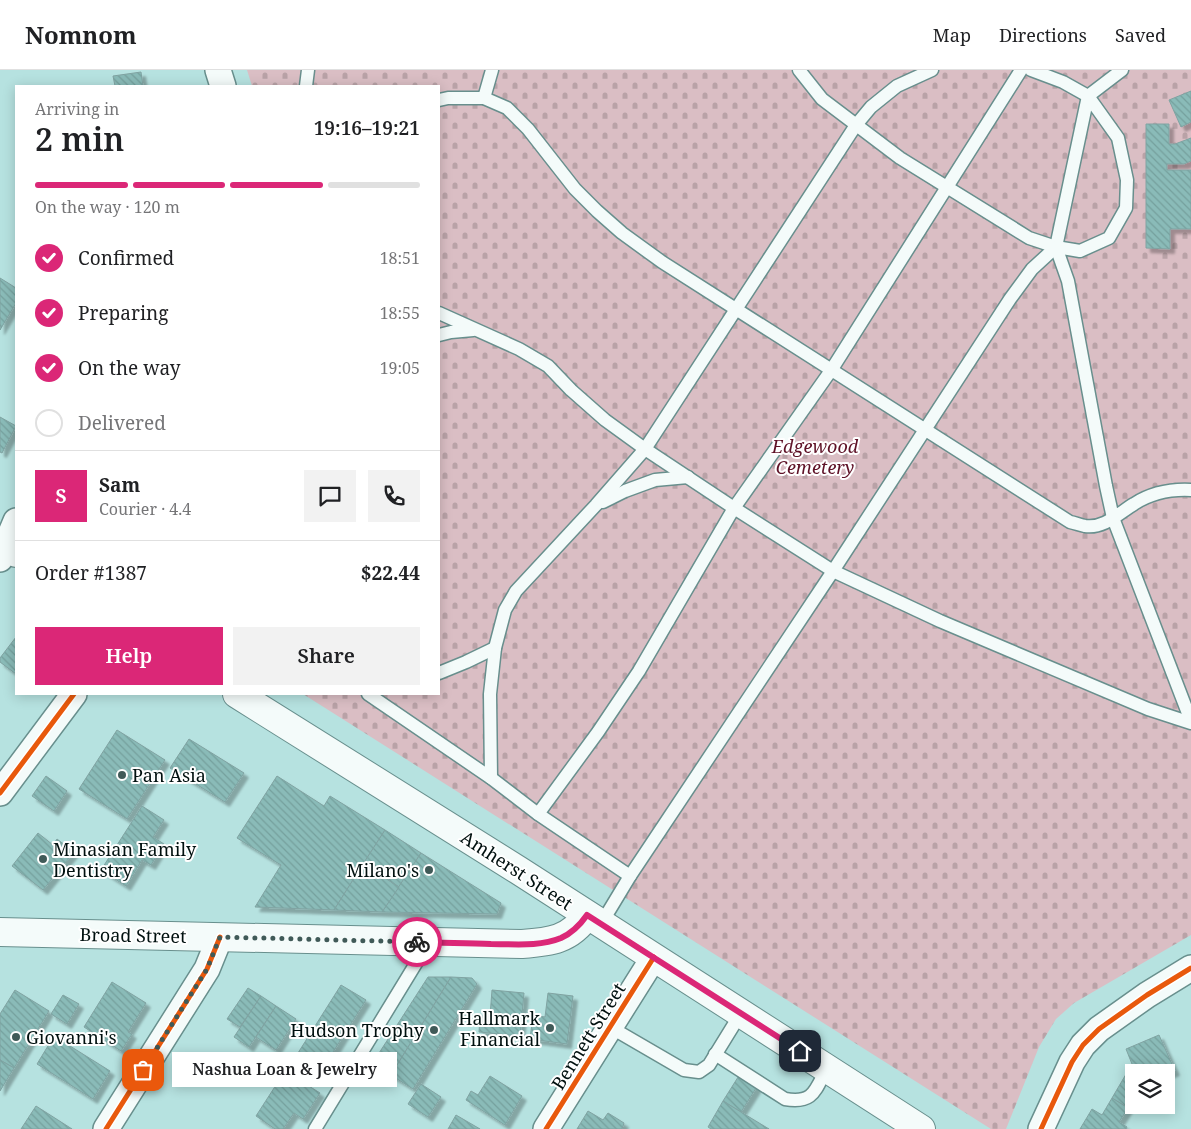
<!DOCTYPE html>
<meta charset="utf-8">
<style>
:root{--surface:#fff;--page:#f2f2f2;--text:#202124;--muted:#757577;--line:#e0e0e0;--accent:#db2777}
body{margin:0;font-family:"Noto Serif",serif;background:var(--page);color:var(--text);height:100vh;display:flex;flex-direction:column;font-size:19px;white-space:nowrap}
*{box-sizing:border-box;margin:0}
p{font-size:16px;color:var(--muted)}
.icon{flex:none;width:28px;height:28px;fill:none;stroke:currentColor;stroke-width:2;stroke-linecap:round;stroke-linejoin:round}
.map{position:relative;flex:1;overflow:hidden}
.drawer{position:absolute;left:15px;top:15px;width:425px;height:610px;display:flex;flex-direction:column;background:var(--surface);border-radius:0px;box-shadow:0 2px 12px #0003}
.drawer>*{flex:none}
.tools{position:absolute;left:1125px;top:994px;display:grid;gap:10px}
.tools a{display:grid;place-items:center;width:50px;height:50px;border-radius:0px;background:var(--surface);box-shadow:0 2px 12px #0003;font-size:25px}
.pin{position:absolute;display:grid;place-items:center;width:42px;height:42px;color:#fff;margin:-21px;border-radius:10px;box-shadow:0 2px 8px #0006}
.courier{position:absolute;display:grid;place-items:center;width:50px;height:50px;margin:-25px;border:4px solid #db2777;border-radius:50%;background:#fff;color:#222;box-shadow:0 1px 6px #0007}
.bubble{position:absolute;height:35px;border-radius:0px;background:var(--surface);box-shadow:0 2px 12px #0003;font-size:16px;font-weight:600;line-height:35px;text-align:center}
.head em{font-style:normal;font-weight:600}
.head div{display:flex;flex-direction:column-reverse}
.head{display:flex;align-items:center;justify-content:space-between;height:85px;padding:0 20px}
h1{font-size:32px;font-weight:600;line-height:38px}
.bar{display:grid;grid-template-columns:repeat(4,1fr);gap:8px 5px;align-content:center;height:60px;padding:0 20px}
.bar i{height:6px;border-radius:4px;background:var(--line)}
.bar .current{background:var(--accent)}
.bar p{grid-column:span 4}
.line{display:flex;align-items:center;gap:12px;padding:0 20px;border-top:1px solid var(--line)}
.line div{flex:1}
.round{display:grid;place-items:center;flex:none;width:52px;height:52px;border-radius:0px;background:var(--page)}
ol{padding:0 20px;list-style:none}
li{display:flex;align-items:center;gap:15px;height:55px}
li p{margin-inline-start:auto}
li .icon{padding:5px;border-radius:50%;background:var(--accent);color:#fff;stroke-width:4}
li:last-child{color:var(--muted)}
li i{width:28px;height:28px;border:2px solid var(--line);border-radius:50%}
.primary-button{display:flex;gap:10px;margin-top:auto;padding:10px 20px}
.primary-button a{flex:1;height:58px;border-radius:0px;background:var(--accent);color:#fff;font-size:20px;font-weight:600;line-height:58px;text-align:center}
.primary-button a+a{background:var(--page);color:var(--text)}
header{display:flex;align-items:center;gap:30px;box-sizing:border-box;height:70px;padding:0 25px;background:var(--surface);border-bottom:1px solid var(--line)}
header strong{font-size:24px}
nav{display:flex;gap:28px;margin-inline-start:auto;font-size:18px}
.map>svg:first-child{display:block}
.cemetery{fill:url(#cemetery-stones)}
.building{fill:url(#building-back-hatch);stroke:#80a3a2;filter:url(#shadow)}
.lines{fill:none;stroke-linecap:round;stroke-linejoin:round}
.service-casing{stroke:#688f8d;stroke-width:15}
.minor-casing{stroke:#688f8d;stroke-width:28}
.secondary-casing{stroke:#688f8d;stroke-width:30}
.service{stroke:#f4fbfa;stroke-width:12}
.minor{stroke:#f4fbfa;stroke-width:25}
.secondary{stroke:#f4fbfa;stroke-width:28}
.cycleway-casing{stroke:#fff;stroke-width:8}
.cycleway{stroke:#e8590c;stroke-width:5}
.done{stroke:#405a58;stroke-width:5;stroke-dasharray:0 9}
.route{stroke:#db2777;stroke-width:6}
.poi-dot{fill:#405a58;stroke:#fff;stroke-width:2}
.labels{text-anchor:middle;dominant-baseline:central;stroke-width:4;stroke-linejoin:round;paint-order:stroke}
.park-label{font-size:18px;font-style:italic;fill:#5e1126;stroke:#fff}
.poi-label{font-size:18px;fill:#00100f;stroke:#fff;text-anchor:start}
.street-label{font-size:18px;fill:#00100f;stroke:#fff}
</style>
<header>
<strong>Nomnom</strong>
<nav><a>Map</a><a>Directions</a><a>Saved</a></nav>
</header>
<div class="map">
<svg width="1191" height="1059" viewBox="0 0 1191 1059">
<defs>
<pattern id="cemetery-stones" width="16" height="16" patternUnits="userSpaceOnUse" patternTransform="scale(1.25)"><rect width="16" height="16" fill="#dabec4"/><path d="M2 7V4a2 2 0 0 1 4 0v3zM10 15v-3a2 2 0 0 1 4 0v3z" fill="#b9a2a7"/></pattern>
<pattern id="building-back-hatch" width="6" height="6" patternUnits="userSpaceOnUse" patternTransform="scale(1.25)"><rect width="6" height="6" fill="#8abbb8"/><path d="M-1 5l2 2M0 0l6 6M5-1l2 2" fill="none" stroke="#75a09d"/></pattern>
<filter id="shadow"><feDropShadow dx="4.5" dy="4.5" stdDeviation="1" flood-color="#0004"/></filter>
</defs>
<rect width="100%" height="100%" fill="#b6e2e0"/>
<polygon class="cemetery" points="247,0 1191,0 1191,865 1074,933 1056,949 1039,977 1006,1059 991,1059 303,624 439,624 439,16 252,16"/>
<g class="building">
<polygon points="141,2 143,16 115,16 113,6"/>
<polygon points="1191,21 1191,52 1181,57 1169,30"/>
<polygon points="1146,54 1169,54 1169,74 1175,74 1191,68 1191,91 1184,94 1167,94 1167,100 1191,100 1191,159 1170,159 1170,179 1146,178"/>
<polygon points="0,208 16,218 16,233 0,260"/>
<polygon points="0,347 16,356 2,383 0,382"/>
<polygon points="16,567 16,604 0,592 0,588"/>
<polygon points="117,660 165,690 127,749 79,719"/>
<polygon points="189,669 244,703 225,732 170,698"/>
<polygon points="46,706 67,721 54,741 32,726"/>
<polygon points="277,706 324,736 330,726 385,760 334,840 255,837 281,795 237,768"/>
<polygon points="142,736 164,750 153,767 164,774 151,795 142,790 126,816 101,800"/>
<polygon points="385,760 421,783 399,817 363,794"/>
<polygon points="38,763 53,775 57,769 74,782 43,820 12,796"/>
<polygon points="421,783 501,833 497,844 382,842"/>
<polygon points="363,794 399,817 382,842 334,840"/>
<polygon points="428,907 451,907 391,1005 372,994"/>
<polygon points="451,907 472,908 477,914 413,1019 391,1005"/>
<polygon points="112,912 146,933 128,962 132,964 121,981 84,957"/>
<polygon points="341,915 366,930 316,1009 291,994"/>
<polygon points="248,918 261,926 240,957 227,949"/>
<polygon points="15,920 49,941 14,998 0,990 0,944"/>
<polygon points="492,920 524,923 520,966 479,962 480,946 490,946"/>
<polygon points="548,923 573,926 567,974 530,969 533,945 545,947"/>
<polygon points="63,925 79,934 67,954 51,944"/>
<polygon points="261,926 276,936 249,977 234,967"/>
<polygon points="276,936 296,949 276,980 256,967"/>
<polygon points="1159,965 1175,1001 1166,1005 1166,1002 1134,1002 1134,1028 1128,1038 1112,1028 1132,994 1126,979"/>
<polygon points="54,966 110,1001 93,1029 37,994"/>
<polygon points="0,990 14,998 0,1021"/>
<polygon points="285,1001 320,1023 303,1049 294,1043 283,1059 275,1059 256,1046"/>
<polygon points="740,1004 758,1015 741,1042 723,1031"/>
<polygon points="490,1006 522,1026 505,1055 466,1030 471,1021 478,1025"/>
<polygon points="421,1014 441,1027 428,1047 408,1034"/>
<polygon points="1112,1028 1128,1038 1119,1052 1127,1057 1126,1059 1080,1059 1092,1039 1102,1045"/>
<polygon points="723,1031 741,1042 769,1059 711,1059 708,1057"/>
<polygon points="36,1036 72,1059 21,1059"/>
<polygon points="588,1041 603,1050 608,1043 624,1053 622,1059 577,1059"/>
<polygon points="456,1045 480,1059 448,1059"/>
</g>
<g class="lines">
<defs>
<g id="service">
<polyline points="799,0 822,29 900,88 1029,168 1056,177 1080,181 1109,168 1126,138 1127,110 1118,68 1088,26 1063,12 1031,0"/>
<polyline points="1122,0 1088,26 1056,177 1068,211 1106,416 1113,448 1191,651"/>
<polyline points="306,16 308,0"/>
<polyline points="484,28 492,0"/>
<path d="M439,30L448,28H484L507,38L528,59L575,119L597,141L622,163L662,192L1070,452C1075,453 1080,455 1085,456C1104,459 1119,443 1134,434C1151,423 1171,419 1191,420"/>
<polyline points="439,243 519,279 548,296 571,320 605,350 645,379 734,438 833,501 940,551 1148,639 1191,653"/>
<polyline points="439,265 451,262 473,260"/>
<polyline points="603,432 625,421 655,410 688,407"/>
<polyline points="439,603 466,592 495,578"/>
<polyline points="368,624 491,708 538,744 630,806"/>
<polyline points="491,708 490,624 495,578 505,540 516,521 596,435 645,379 856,55 871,37 897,16 932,0"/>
<polyline points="538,744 598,662 639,601 734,438 832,299 1021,0"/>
<polyline points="601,854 630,806 833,501 1010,229 1032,199 1056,177"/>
<polyline points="610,957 684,1000 699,1002 709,995 741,943"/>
<path d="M715,984L785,1029C814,1034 815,1020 827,998"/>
<polyline points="315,1059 429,872"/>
</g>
<g id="minor">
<polyline points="218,0 223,16"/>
<polyline points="0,489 16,451"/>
<polyline points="0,723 74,624"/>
<polyline points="106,1059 207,899 220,867"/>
<polyline points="546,1059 654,887"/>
<polyline points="1041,1059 1072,992 1083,975 1099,959 1147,925 1191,898"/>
</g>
<g id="secondary">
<polyline points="0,473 16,483"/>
<polyline points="237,624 518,800 921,1059"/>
<path d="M0,862L522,874C550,872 570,870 587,845"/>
</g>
</defs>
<use href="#service" class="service-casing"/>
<use href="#minor" class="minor-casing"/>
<use href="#secondary" class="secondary-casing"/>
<use href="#service" class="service"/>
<use href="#minor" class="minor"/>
<use href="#secondary" class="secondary"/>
<defs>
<g id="cycleway">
<polyline points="0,723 74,624"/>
<polyline points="106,1059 207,899 220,867"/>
<polyline points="546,1059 654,887"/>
<polyline points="1041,1059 1072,992 1083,975 1099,959 1147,925 1191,898"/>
</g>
</defs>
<use href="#cycleway" class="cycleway-casing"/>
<use href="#cycleway" class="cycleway"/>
</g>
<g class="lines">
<polyline class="done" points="143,1000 207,899 220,867 417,872"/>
<path class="route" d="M417,872C442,873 467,873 491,874C514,874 539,877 561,868C572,863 580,855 587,845L800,981"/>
</g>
<g class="poi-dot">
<circle cx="122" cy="705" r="5"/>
<circle cx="43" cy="789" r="5"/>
<circle cx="429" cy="800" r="5"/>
<circle cx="550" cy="958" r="5"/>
<circle cx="434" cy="960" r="5"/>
<circle cx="16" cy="967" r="5"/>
</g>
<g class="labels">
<g class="park-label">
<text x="815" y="376">Edgewood<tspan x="815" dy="21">Cemetery</tspan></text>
</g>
<g class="poi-label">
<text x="132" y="705">Pan Asia</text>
<text x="53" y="779">Minasian Family<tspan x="53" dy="21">Dentistry</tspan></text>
<text x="419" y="800" text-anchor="end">Milano's</text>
<text x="540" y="948" text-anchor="end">Hallmark<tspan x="540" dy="21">Financial</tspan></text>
<text x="424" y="960" text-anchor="end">Hudson Trophy</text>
<text x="26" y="967">Giovanni's</text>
</g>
<g class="street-label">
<text transform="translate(517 800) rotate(33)">Amherst Street</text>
<text transform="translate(133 865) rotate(1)">Broad Street</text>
<text transform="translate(588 966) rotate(-58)">Bennett Street</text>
</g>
</g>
</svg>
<div class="tools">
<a><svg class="icon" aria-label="layers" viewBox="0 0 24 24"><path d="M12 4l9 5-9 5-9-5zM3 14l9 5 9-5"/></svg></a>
</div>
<div class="pin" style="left:143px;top:1000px;background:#ea580c"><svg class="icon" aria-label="bag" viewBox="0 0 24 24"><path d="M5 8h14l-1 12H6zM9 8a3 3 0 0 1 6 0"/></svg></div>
<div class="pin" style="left:800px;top:981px;background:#1f2937"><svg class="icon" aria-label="home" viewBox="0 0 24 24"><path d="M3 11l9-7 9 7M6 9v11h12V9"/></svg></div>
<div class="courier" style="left:417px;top:872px"><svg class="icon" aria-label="bike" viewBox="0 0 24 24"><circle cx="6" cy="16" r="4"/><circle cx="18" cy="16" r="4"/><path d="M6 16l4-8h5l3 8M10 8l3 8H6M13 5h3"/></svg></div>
<div class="bubble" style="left:172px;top:982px;width:225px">Nashua Loan &amp; Jewelry</div>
<section class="drawer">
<div class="head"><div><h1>2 min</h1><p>Arriving in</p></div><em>19:16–19:21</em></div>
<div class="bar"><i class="current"></i><i class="current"></i><i class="current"></i><i></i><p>On the way · 120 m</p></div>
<ol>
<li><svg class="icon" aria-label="check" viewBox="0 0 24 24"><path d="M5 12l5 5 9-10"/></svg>Confirmed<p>18:51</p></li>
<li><svg class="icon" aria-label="check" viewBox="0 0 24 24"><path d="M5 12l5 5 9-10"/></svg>Preparing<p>18:55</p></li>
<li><svg class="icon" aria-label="check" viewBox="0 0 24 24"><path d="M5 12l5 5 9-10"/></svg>On the way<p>19:05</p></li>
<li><i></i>Delivered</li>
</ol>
<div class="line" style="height:90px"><b class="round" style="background:var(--accent);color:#fff">S</b><div><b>Sam</b><p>Courier · 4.4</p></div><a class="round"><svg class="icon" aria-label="chat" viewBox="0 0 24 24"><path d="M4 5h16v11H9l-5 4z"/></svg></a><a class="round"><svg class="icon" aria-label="phone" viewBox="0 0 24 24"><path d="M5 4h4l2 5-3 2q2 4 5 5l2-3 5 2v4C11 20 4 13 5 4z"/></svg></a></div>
<div class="line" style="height:65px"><div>Order #1387</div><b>$22.44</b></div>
<div class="primary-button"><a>Help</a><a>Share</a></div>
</section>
</div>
